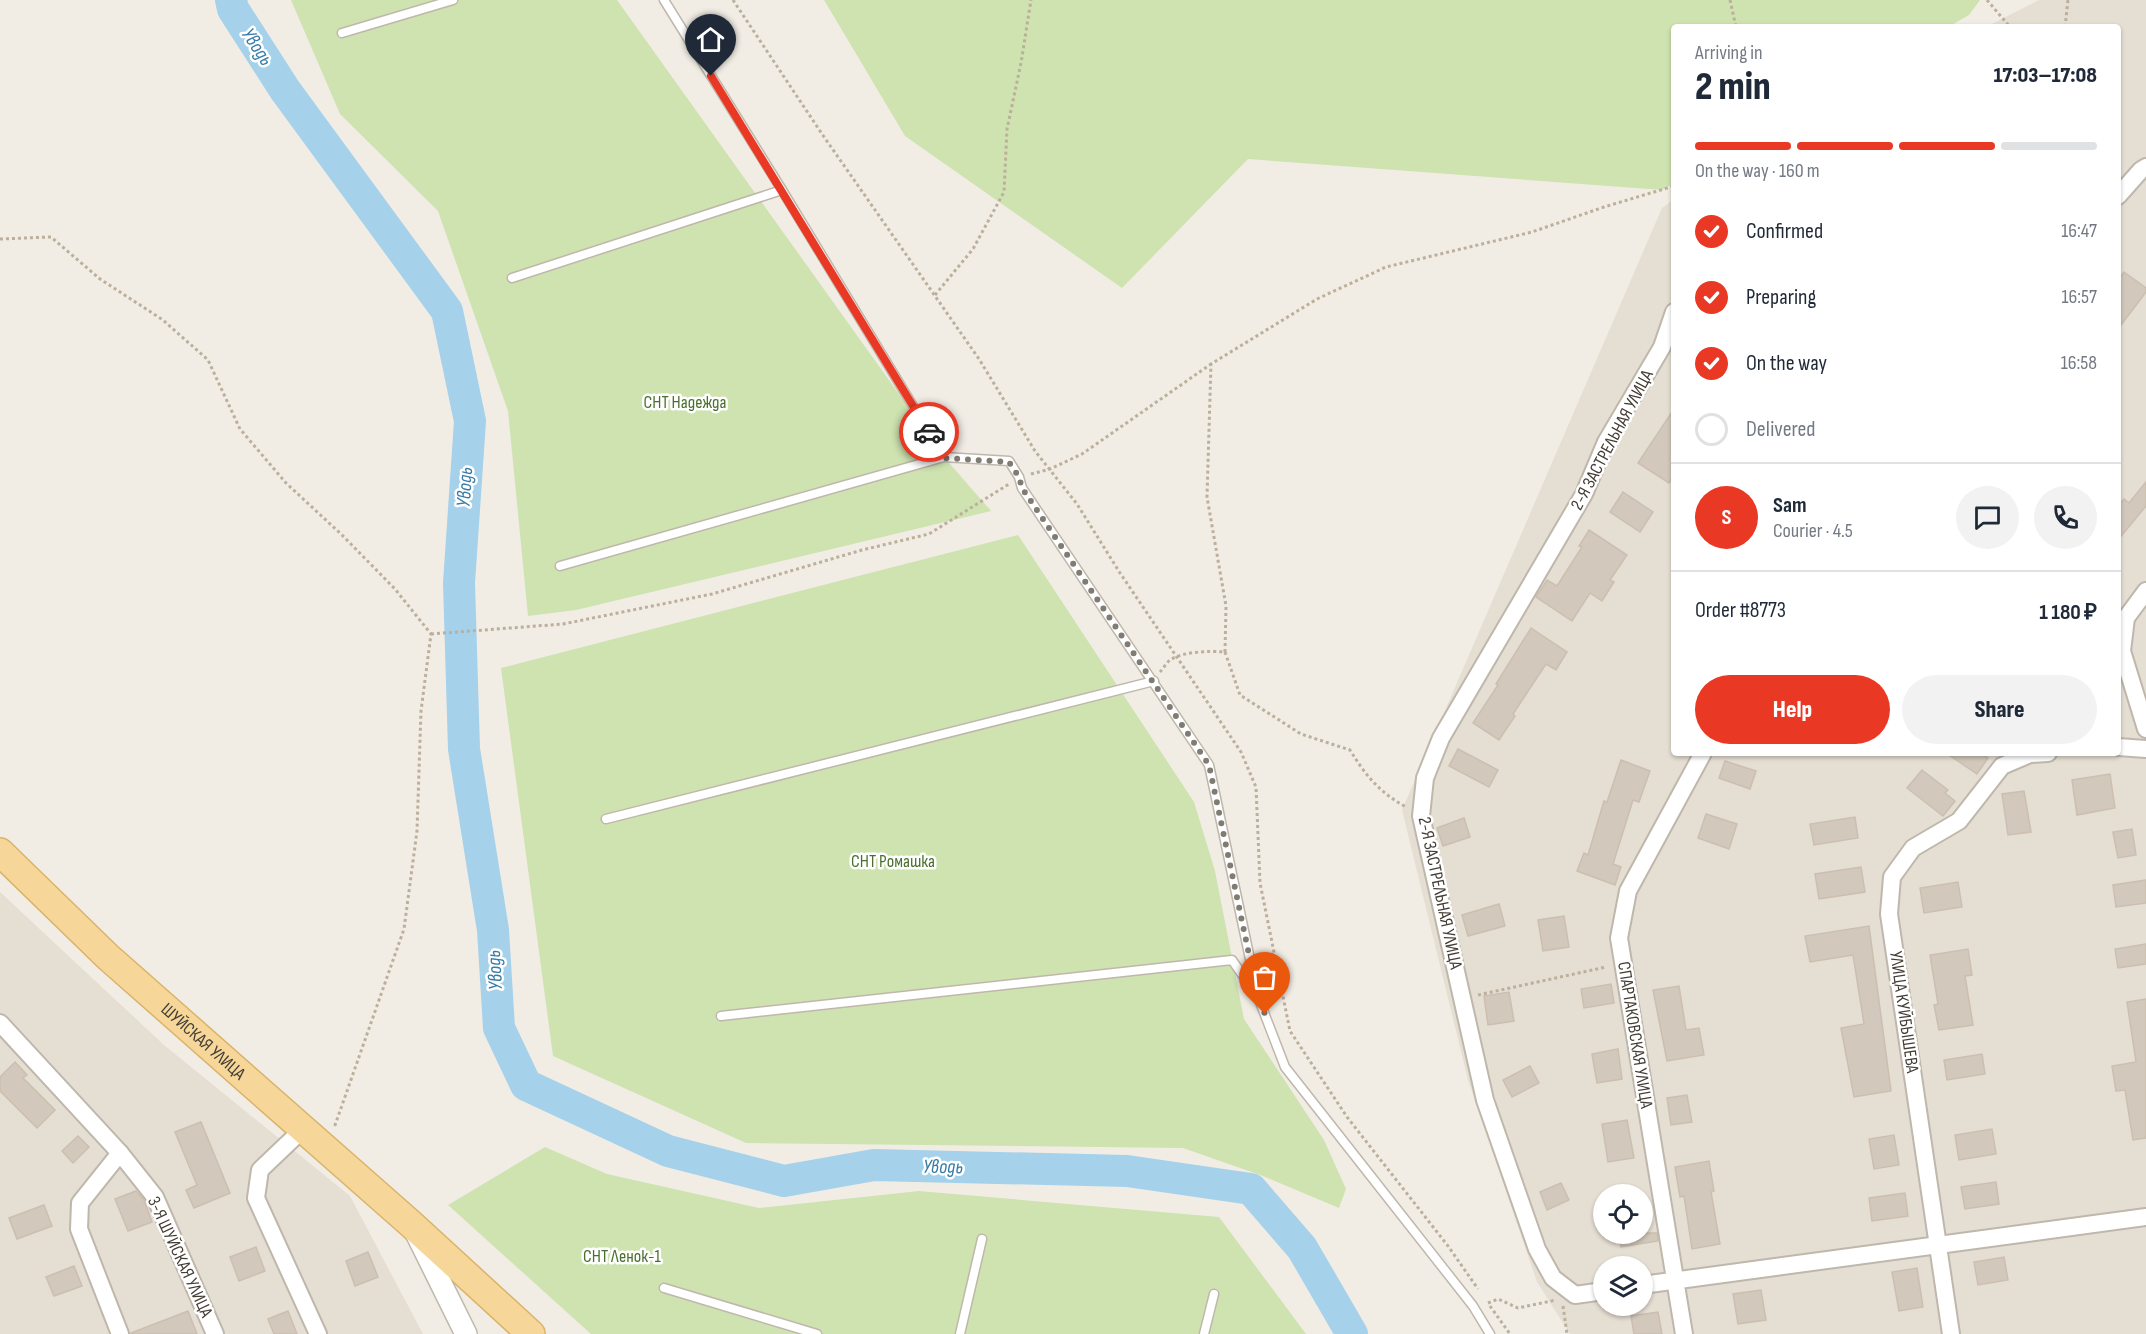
<!DOCTYPE html>
<meta charset="utf-8">
<style>
:root{--surface:#fff;--page:#f2f2f3;--text:#1f2937;--muted:#747a83;--line:#e0e1e3;--accent:#e93824}
body{margin:0;font-family:"Sofia Sans Condensed",sans-serif;background:var(--page);color:var(--text);height:100vh;display:flex;flex-direction:column;font-size:22px;white-space:nowrap}
*{box-sizing:border-box;margin:0}
p{font-size:20px;color:var(--muted)}
.icon{flex:none;width:33px;height:33px;fill:none;stroke:currentColor;stroke-width:2;stroke-linecap:round;stroke-linejoin:round}
.map{position:relative;flex:1;overflow:hidden}
.sheet{position:absolute;left:1671px;top:24px;width:450px;height:732px;display:flex;flex-direction:column;background:var(--surface);border-radius:6px;box-shadow:0 2px 4px #0004}
.sheet>*{flex:none}
.fabs{position:absolute;left:1593px;top:1184px;display:grid;gap:12px}
.fabs a{display:grid;place-items:center;width:60px;height:60px;border-radius:50%;background:var(--surface);box-shadow:0 2px 4px #0004;font-size:30px}
.pin{position:absolute;display:grid;place-items:center;width:51px;height:51px;color:#fff;margin:-62px -26px;border-radius:50% 50% 50% 0;rotate:-45deg;box-shadow:0 0 6px #0007}
.pin .icon{rotate:45deg}
.courier{position:absolute;display:grid;place-items:center;width:60px;height:60px;margin:-30px;border:4px solid #e93824;border-radius:50%;background:#fff;color:#222;box-shadow:0 2px 8px #0007}
.summary em{font-style:normal;font-weight:800}
.summary div{display:flex;flex-direction:column-reverse}
.summary{display:flex;align-items:center;justify-content:space-between;height:102px;padding:0 24px}
h1{font-size:39px;font-weight:800;line-height:45px}
.bar{display:grid;grid-template-columns:repeat(4,1fr);gap:9px 6px;align-content:center;height:72px;padding:0 24px}
.bar i{height:8px;border-radius:4px;background:var(--line)}
.bar .active{background:var(--accent)}
.bar p{grid-column:span 4}
.line{display:flex;align-items:center;gap:15px;padding:0 24px;border-top:2px solid var(--line)}
.line div{flex:1}
.round{display:grid;place-items:center;flex:none;width:63px;height:63px;border-radius:32px;background:var(--page)}
ol{padding:0 24px;list-style:none}
li{display:flex;align-items:center;gap:18px;height:66px}
li p{margin-inline-start:auto}
li .icon{padding:6px;border-radius:50%;background:var(--accent);color:#fff;stroke-width:4}
li:last-child{color:var(--muted)}
li i{width:33px;height:33px;border:3px solid var(--line);border-radius:50%}
.button{display:flex;gap:12px;margin-top:auto;padding:12px 24px}
.button a{flex:1;height:69px;border-radius:36px;background:var(--accent);color:#fff;font-size:24px;font-weight:800;line-height:69px;text-align:center}
.button a+a{background:var(--page);color:var(--text)}
.map>svg:first-child{display:block}
.residential{fill:#e5ded3;fill-rule:evenodd}
.green{fill:#cee3b0}
.lines{fill:none;stroke-linecap:round;stroke-linejoin:round}
.river{stroke:#a5d1ea;stroke-width:32}
.building{fill:#d2c8bb;stroke:#ccbfaf;stroke-width:1.5}
.service-casing{stroke:#bfb7ab;stroke-width:11}
.minor-casing{stroke:#bfb7ab;stroke-width:20}
.tertiary-casing{stroke:#bfb7ab;stroke-width:24}
.primary-casing{stroke:#dab36a;stroke-width:30}
.path{stroke:#bcaf9b;stroke-width:3;stroke-dasharray:3 3;stroke-linecap:butt}
.service{stroke:#fff;stroke-width:8}
.minor{stroke:#fff;stroke-width:16}
.tertiary{stroke:#fff;stroke-width:21}
.primary{stroke:#f6d799;stroke-width:27}
.done{stroke:#807b73;stroke-width:6;stroke-dasharray:0 10.8}
.route{stroke:#e93824;stroke-width:8}
.labels{text-anchor:middle;dominant-baseline:central;stroke-width:5;stroke-linejoin:round;paint-order:stroke}
.park-label{font-size:18px;fill:#4a702d;stroke:#fff}
.street-label{font-size:18px;fill:#433d35;stroke:#fff}
.water-label{font-size:20px;font-style:italic;fill:#377ca6;stroke:#fff}
</style>
<div class="map">
<svg width="2146" height="1334" viewBox="0 0 2146 1334">
<rect width="100%" height="100%" fill="#f1ede5"/>
<g class="residential">
<path d="M2039,0H2146V1334H1570L1537,1282L1468,1080L1402,810L1662,208L1674,199V753H2118V27H1986ZM1604,1194H1642V1233H1604ZM1604,1266H1642V1305H1604Z"/>
<polygon points="0,892 164,1045 350,1196 423,1334 0,1334"/>
</g>
<g class="green">
<polygon points="291,0 617,0 944,457 991,511 576,610 528,616 508,411 438,211 340,114"/>
<polygon points="824,0 1980,0 1969,15 1948,27 1674,27 1674,183 1662,190 1248,159 1122,288 905,136"/>
<polygon points="1018,535 1194,802 1215,871 1244,1019 1324,1140 1346,1189 1339,1208 1263,1176 1183,1148 746,1143 553,1056 501,668"/>
<polygon points="545,1147 607,1174 759,1208 919,1191 1219,1217 1306,1334 591,1334 448,1205"/>
</g>
<g class="lines">
<polyline class="river" points="231,0 233,9 285,90 447,311 470,421 459,583 464,749 493,930 499,1028 526,1085 668,1151 784,1181 874,1165 1127,1171 1251,1189 1302,1248 1352,1334"/>
</g>
<g class="building">
<polygon points="2124,272 2146,288 2146,292 2118,329 2118,280"/>
<polygon points="1674,409 1674,475 1669,483 1638,463"/>
<polygon points="2146,482 2146,506 2118,540 2118,506 2124,499 2129,503"/>
<polygon points="1623,492 1653,512 1640,532 1610,512"/>
<polygon points="1589,530 1627,555 1610,580 1614,582 1602,601 1590,593 1572,621 1536,597 1547,580 1557,586 1582,547 1579,546"/>
<polygon points="1531,628 1567,652 1556,670 1546,664 1513,714 1515,716 1499,740 1473,723 1498,685 1496,684"/>
<polygon points="1458,749 1498,770 1489,787 1449,766"/>
<polygon points="1946,753 1980,753 1988,758 1977,774"/>
<polygon points="1621,760 1650,771 1639,802 1633,800 1613,864 1621,867 1615,885 1577,871 1584,853 1588,855 1604,801 1607,802"/>
<polygon points="1725,761 1756,771 1750,789 1719,778"/>
<polygon points="1922,770 1948,790 1945,793 1955,801 1943,816 1907,788"/>
<polygon points="2110,774 2115,808 2077,815 2072,780"/>
<polygon points="2024,791 2031,832 2008,835 2002,794"/>
<polygon points="1706,814 1737,824 1729,849 1698,838"/>
<polygon points="1855,817 1858,838 1814,845 1810,824"/>
<polygon points="1464,818 1470,837 1443,846 1437,828"/>
<polygon points="2132,829 2136,855 2118,858 2113,832"/>
<polygon points="1861,867 1865,892 1819,899 1815,874"/>
<polygon points="2146,880 2146,903 2116,907 2113,885"/>
<polygon points="1958,882 1962,907 1924,913 1920,888"/>
<polygon points="1499,904 1505,926 1468,936 1462,915"/>
<polygon points="1564,916 1569,947 1543,951 1538,920"/>
<polygon points="1869,926 1891,1091 1854,1097 1841,1028 1864,1024 1853,955 1810,962 1805,936"/>
<polygon points="2146,944 2146,964 2118,968 2115,949"/>
<polygon points="1968,949 1972,975 1965,976 1973,1025 1939,1030 1934,1005 1938,1004 1930,955"/>
<polygon points="1611,984 1614,1003 1584,1008 1581,989"/>
<polygon points="1679,986 1686,1030 1699,1028 1704,1055 1667,1061 1653,990"/>
<polygon points="1509,992 1514,1021 1488,1025 1484,996"/>
<polygon points="2146,999 2146,1138 2133,1140 2125,1090 2116,1091 2112,1066 2136,1062 2127,1002"/>
<polygon points="1618,1049 1622,1079 1597,1083 1592,1054"/>
<polygon points="1982,1054 1985,1074 1947,1080 1944,1060"/>
<polygon points="15,1062 27,1075 23,1078 55,1110 37,1128 0,1091 0,1077"/>
<polygon points="1530,1066 1539,1083 1512,1097 1503,1080"/>
<polygon points="1687,1095 1692,1122 1671,1125 1667,1098"/>
<polygon points="1627,1120 1634,1158 1608,1162 1602,1124"/>
<polygon points="201,1122 230,1193 194,1208 186,1190 197,1185 175,1132"/>
<polygon points="1992,1129 1996,1154 1959,1160 1955,1135"/>
<polygon points="1894,1135 1899,1165 1874,1169 1869,1139"/>
<polygon points="78,1136 89,1147 73,1163 62,1151"/>
<polygon points="1709,1161 1714,1191 1711,1192 1720,1244 1692,1249 1684,1196 1680,1197 1675,1167"/>
<polygon points="1996,1182 1999,1204 1965,1209 1961,1187"/>
<polygon points="1561,1183 1569,1200 1547,1210 1540,1192"/>
<polygon points="136,1191 144,1200 152,1222 128,1231 115,1199"/>
<polygon points="1905,1193 1908,1216 1872,1221 1869,1198"/>
<polygon points="44,1205 52,1226 17,1239 9,1218"/>
<polygon points="1619,1233 1657,1233 1658,1241 1621,1247"/>
<polygon points="256,1247 265,1271 239,1281 230,1257"/>
<polygon points="368,1252 378,1277 355,1286 346,1261"/>
<polygon points="2004,1257 2008,1280 1978,1285 1974,1262"/>
<polygon points="74,1266 82,1286 54,1296 46,1277"/>
<polygon points="1917,1268 1923,1307 1899,1311 1892,1272"/>
<polygon points="1761,1290 1766,1320 1738,1324 1733,1294"/>
<polygon points="188,1311 197,1334 131,1334 131,1333"/>
<polygon points="288,1311 297,1334 274,1334 268,1319"/>
<polygon points="1658,1312 1662,1334 1634,1334 1631,1316"/>
</g>
<g class="lines">
<defs>
<g id="service">
<polyline points="664,0 782,190 944,457 1009,461 1019,477 1022,488 1209,765 1258,997"/>
<polyline points="342,33 453,0"/>
<polyline points="512,278 782,190"/>
<polyline points="560,566 944,457"/>
<polyline points="606,819 1154,681"/>
<polyline points="721,1016 1232,960 1258,997 1285,1067 1473,1306 1490,1334"/>
<polyline points="664,1288 817,1334"/>
<polyline points="960,1334 982,1239"/>
<polyline points="1204,1334 1214,1294"/>
</g>
<g id="minor">
<polyline points="2118,196 2141,170 2146,167"/>
<polyline points="2146,591 2126,618 2122,651 2146,729"/>
<polyline points="2118,747 2146,749"/>
<polyline points="0,1023 120,1153 155,1197 215,1334"/>
<polyline points="303,1129 260,1170 256,1198 318,1334"/>
<polyline points="1642,1285 2146,1217"/>
<polyline points="1604,1291 1575,1295 1553,1278 1537,1249 1485,1100 1421,816 1425,778 1441,738 1584,494 1606,442 1662,347 1674,312"/>
<polyline points="120,1334 79,1229 80,1203 120,1153"/>
<polyline points="1684,1334 1619,938 1628,891 1703,753"/>
<polyline points="1951,1334 1889,914 1892,877 1913,848 1959,821 2002,766 2030,754 2048,753"/>
</g>
<polyline id="tertiary" points="416,1233 466,1334"/>
<g id="primary">
<path id="s1" d="M0,852L108,957L411,1224L531,1334"/>
</g>
</defs>
<use href="#service" class="service-casing"/>
<use href="#minor" class="minor-casing"/>
<use href="#tertiary" class="tertiary-casing"/>
<use href="#primary" class="primary-casing"/>
<g class="path">
<polyline points="733,0 822,134 979,359 1035,451 1077,504 1120,573 1241,752 1256,787 1260,883 1290,1031 1347,1117 1448,1246 1478,1289"/>
<polyline points="1730,0 1736,27"/>
<polyline points="1987,0 2010,27"/>
<polyline points="2065,27 2068,0"/>
<polyline points="0,239 51,237 100,279 163,320 208,360 240,429 286,483 342,535 395,589 431,634 421,711 417,831 404,929 334,1128"/>
<polyline points="935,295 973,249 1004,192 1007,129 1021,63 1031,0"/>
<polyline points="1031,474 1050,469 1082,454 1211,364"/>
<polyline points="431,634 563,624 712,594 862,550 929,534 1009,484"/>
<polyline points="1225,652 1226,606 1207,497 1211,364 1317,299 1386,267 1532,232 1604,207 1674,186"/>
<path d="M1160,672C1163,669 1166,663 1170,660C1184,651 1209,651 1225,652L1240,695L1301,734L1350,750C1366,776 1379,792 1406,807"/>
<polyline points="1478,995 1606,967"/>
<polyline points="1488,1303 1498,1299 1518,1308 1556,1300"/>
<polyline points="1490,1306 1510,1334"/>
<polyline points="1563,1306 1567,1334"/>
</g>
<use href="#service" class="service"/>
<use href="#minor" class="minor"/>
<use href="#tertiary" class="tertiary"/>
<use href="#primary" class="primary"/>
</g>
<g class="lines">
<polyline class="done" points="929,432 944,458 1009,462 1019,477 1022,488 1209,765 1258,997 1265,1014"/>
<polyline class="route" points="711,76 929,432"/>
</g>
<g class="labels">
<g class="park-label">
<text x="685" y="402">СНТ Надежда</text>
<text x="893" y="861">СНТ Ромашка</text>
<text x="622" y="1256">СНТ Ленок-1</text>
</g>
<g class="street-label">
<text transform="translate(1612 440) rotate(-62)">2-Я ЗАСТРЕЛЬНАЯ УЛИЦА</text>
<text transform="translate(1440 893) rotate(78)">2-Я ЗАСТРЕЛЬНАЯ УЛИЦА</text>
<text transform="translate(1904 1012) rotate(82)">УЛИЦА КУЙБЫШЕВА</text>
<text transform="translate(1635 1035) rotate(81)">СПАРТАКОВСКАЯ УЛИЦА</text>
<text stroke="none"><textPath href="#s1" startOffset="278">ШУЙСКАЯ УЛИЦА</textPath></text>
<text transform="translate(180 1257) rotate(65)">3-Я ШУЙСКАЯ УЛИЦА</text>
</g>
<g class="water-label">
<text transform="translate(257 47) rotate(57)">Уводь</text>
<text transform="translate(465 487) rotate(-86)">Уводь</text>
<text transform="translate(495 970) rotate(-93)">Уводь</text>
<text transform="translate(943 1167) rotate(1)">Уводь</text>
</g>
</g>
</svg>
<div class="fabs">
<a><svg class="icon" aria-label="locate" viewBox="0 0 24 24"><circle cx="12" cy="12" r="6"/><path d="M12 2v4M12 18v4M2 12h4M18 12h4"/></svg></a>
<a><svg class="icon" aria-label="layers" viewBox="0 0 24 24"><path d="M12 4l9 5-9 5-9-5zM3 14l9 5 9-5"/></svg></a>
</div>
<div class="pin" style="left:1265px;top:1014px;background:#ea580c"><svg class="icon" aria-label="bag" viewBox="0 0 24 24"><path d="M5 8h14l-1 12H6zM9 8a3 3 0 0 1 6 0"/></svg></div>
<div class="pin" style="left:711px;top:76px;background:#1f2937"><svg class="icon" aria-label="home" viewBox="0 0 24 24"><path d="M3 11l9-7 9 7M6 9v11h12V9"/></svg></div>
<div class="courier" style="left:929px;top:432px"><svg class="icon" aria-label="car" viewBox="0 0 24 24"><path d="M5 17H2v-5l4-1 3-4h7l3 4 3 1v5h-3M9 17h6M6 11h13"/><circle cx="7" cy="17" r="2"/><circle cx="17" cy="17" r="2"/></svg></div>
<section class="sheet">
<div class="summary"><div><h1>2 min</h1><p>Arriving in</p></div><em>17:03–17:08</em></div>
<div class="bar"><i class="active"></i><i class="active"></i><i class="active"></i><i></i><p>On the way · 160 m</p></div>
<ol>
<li><svg class="icon" aria-label="check" viewBox="0 0 24 24"><path d="M5 12l5 5 9-10"/></svg>Confirmed<p>16:47</p></li>
<li><svg class="icon" aria-label="check" viewBox="0 0 24 24"><path d="M5 12l5 5 9-10"/></svg>Preparing<p>16:57</p></li>
<li><svg class="icon" aria-label="check" viewBox="0 0 24 24"><path d="M5 12l5 5 9-10"/></svg>On the way<p>16:58</p></li>
<li><i></i>Delivered</li>
</ol>
<div class="line" style="height:108px"><b class="round" style="background:var(--accent);color:#fff">S</b><div><b>Sam</b><p>Courier · 4.5</p></div><a class="round"><svg class="icon" aria-label="chat" viewBox="0 0 24 24"><path d="M4 5h16v11H9l-5 4z"/></svg></a><a class="round"><svg class="icon" aria-label="phone" viewBox="0 0 24 24"><path d="M5 4h4l2 5-3 2q2 4 5 5l2-3 5 2v4C11 20 4 13 5 4z"/></svg></a></div>
<div class="line" style="height:78px"><div>Order #8773</div><b>1 180 ₽</b></div>
<div class="button"><a>Help</a><a>Share</a></div>
</section>
</div>
